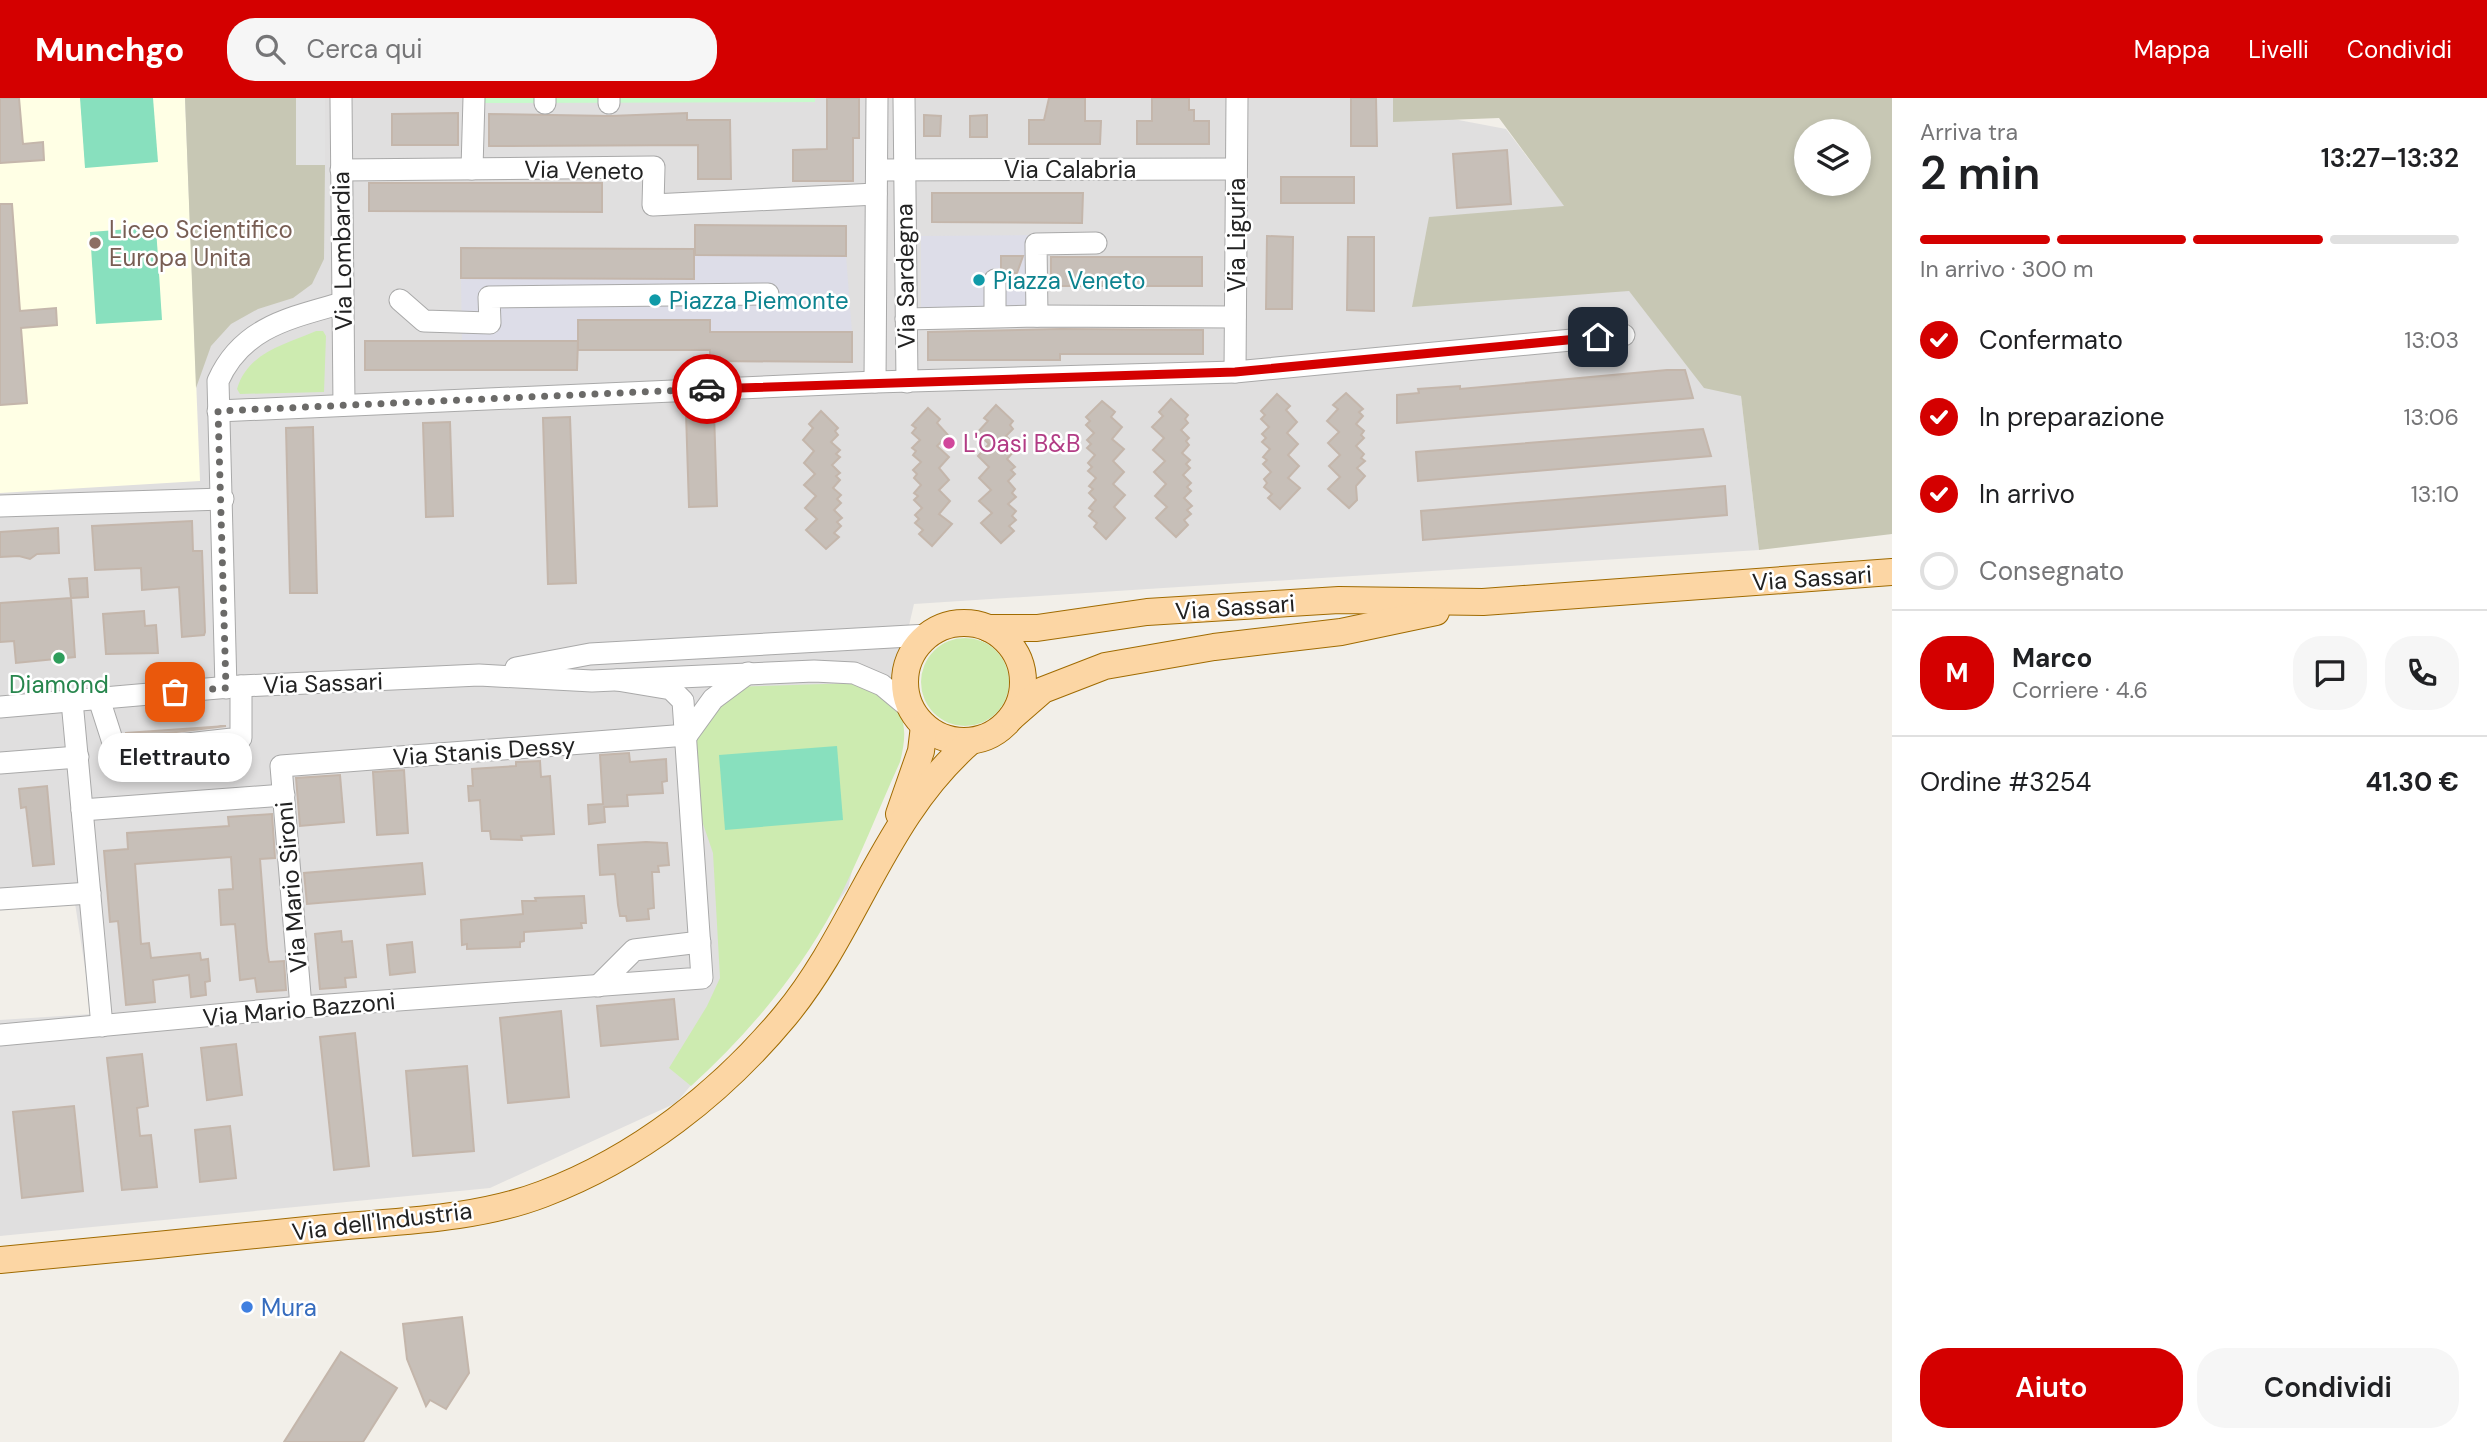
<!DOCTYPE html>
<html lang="it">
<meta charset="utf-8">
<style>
:root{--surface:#fff;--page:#f6f6f6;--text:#202124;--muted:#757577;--line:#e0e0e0;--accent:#d40000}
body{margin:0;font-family:"DM Sans",sans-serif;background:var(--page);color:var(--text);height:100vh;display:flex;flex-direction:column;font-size:26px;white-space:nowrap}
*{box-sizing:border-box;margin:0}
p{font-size:23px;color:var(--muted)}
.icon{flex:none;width:38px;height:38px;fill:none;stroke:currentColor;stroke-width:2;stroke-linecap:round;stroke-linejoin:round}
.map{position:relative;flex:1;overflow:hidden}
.sheet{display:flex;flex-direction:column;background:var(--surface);width:595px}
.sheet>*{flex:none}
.buttons{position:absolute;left:1794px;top:21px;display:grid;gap:14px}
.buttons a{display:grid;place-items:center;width:77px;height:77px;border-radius:50%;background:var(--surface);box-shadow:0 4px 10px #0003;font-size:35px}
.pin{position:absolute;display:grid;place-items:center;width:60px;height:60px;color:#fff;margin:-30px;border-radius:14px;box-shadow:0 4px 10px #0006}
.courier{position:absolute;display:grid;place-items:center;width:70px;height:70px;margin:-35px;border:5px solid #d40000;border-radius:50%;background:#fff;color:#222;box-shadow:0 2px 9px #0007}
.bubble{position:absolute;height:49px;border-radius:24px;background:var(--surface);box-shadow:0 4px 10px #0003;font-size:23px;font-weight:600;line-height:49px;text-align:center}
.summary em{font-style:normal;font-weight:600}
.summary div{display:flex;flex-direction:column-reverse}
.summary{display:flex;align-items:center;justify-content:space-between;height:119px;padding:0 28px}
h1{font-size:46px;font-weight:600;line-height:52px}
.bar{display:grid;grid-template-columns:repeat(4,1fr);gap:10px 7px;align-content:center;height:84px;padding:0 28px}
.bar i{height:9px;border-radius:5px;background:var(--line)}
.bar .current{background:var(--accent)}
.bar p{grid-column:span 4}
.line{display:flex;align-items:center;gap:18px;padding:0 28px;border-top:2px solid var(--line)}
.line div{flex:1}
.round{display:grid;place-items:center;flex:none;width:74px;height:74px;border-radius:28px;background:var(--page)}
ol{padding:0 28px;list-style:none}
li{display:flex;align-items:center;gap:21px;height:77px}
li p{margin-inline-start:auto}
li .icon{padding:7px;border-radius:50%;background:var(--accent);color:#fff;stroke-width:4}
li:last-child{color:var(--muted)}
li i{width:38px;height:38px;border:4px solid var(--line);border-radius:50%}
.primary-button{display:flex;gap:14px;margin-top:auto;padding:14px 28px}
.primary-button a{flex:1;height:80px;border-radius:28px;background:var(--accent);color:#fff;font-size:28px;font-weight:600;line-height:80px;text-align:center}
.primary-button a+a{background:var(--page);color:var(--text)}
header{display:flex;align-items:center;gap:42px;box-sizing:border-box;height:98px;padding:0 35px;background:var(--accent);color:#fff}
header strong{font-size:33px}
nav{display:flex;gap:38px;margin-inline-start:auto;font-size:24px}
.search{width:490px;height:63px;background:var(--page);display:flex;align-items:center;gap:18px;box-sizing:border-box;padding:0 24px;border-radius:28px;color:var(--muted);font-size:26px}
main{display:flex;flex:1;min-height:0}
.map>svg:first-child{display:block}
.residential{fill:#e0dfdf}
.education{fill:#ffffe5}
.construction{fill:#c7c7b4;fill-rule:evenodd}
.grass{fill:#cdebb0}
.park{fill:#c8facc}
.pitch{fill:#88e0be}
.parking{fill:#e2e2e2}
.plaza{fill:#dddde8}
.building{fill:#c7bfb8;stroke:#c4b6ab;stroke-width:2}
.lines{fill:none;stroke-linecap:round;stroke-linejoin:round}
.minor-casing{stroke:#a9a9a9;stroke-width:23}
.major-casing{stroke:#a06b00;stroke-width:28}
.minor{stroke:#fff;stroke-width:21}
.major{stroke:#fcd6a4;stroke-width:26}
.done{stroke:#6b6a68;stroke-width:7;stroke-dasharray:0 12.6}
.route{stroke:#d40000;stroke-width:9}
.education-dot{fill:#8d6e63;stroke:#fff;stroke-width:2.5}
.culture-dot{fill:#0f9aa8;stroke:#fff;stroke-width:2.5}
.hotel-dot{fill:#d1479c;stroke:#fff;stroke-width:2.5}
.leisure-dot{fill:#2e9e5b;stroke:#fff;stroke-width:2.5}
.shop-dot{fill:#3f7fe0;stroke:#fff;stroke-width:2.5}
.labels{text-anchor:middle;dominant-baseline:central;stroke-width:5;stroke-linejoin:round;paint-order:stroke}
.street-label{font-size:24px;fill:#222;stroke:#fff}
.education-label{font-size:24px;fill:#785e54;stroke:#fff;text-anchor:start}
.culture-label{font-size:24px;fill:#0d838f;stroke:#fff;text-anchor:start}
.hotel-label{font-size:24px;fill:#b23c85;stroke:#fff;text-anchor:start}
.leisure-label{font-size:24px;fill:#27864d;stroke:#fff}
.shop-label{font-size:24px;fill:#366cbe;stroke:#fff;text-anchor:start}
</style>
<header>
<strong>Munchgo</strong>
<div class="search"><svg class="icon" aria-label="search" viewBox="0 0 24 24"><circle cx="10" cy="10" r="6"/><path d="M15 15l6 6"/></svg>Cerca qui</div>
<nav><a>Mappa</a><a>Livelli</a><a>Condividi</a></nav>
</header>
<main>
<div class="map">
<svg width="1892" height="1344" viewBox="0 0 1892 1344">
<rect width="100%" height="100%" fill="#f2efe9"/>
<polygon class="residential" points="0,0 1422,0 1432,17 1506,31 1629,193 1741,298 1759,452 914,506 848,790 777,885 676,1005 490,1090 0,1138 0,922 92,916 73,792 0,799"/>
<polygon class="education" points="0,0 185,0 200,383 0,395"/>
<g class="construction">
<polygon points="185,0 296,0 296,67 325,67 324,161 312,186 293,200 258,211 231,226 211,248 196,290"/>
<path d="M1393,0H1892V436L1759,452L1741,298L1704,290L1629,193L1412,209L1429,119L1564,108L1499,20L1393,24ZM1858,33V86H1806V33Z"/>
</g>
<g class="grass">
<path d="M316,233H323L326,238L324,294L240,296L237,291C248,254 284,247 316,233Z"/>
<circle cx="965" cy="584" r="44"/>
<path d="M856,585C899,600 912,618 900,664C878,712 859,763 834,810C797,878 748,936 691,988L669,970L707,908L720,880L713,755L690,688L687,637L729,589Z"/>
</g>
<polygon class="park" points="482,0 815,0 815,4 482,5"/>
<g class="pitch">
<polygon points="80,0 153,0 158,64 85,70"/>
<polygon points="156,129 162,222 96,226 90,134"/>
<polygon points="837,648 843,722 725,732 719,657"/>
</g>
<rect class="parking" x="296" y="0" width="29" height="67"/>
<g class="plaza">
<polygon points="1036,137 1037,218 921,219 921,138"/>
<polygon points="694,157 846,158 852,234 710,234 710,222 578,243 462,243 461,180 694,181"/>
</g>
<g class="building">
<polygon points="0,0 19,0 23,46 43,44 44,62 0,65"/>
<polygon points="827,0 859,0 859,40 853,40 853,83 793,83 793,52 827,51"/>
<polygon points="1049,0 1085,0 1085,23 1101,23 1100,46 1029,46 1029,22 1044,22"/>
<polygon points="1152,0 1189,0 1189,12 1194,12 1194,23 1209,23 1209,46 1137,46 1137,23 1152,23"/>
<polygon points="1351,0 1376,0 1377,48 1351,48"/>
<polygon points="458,15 458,47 392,47 392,16"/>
<polygon points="687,15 687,22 730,22 731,81 698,81 698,47 489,48 489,16 610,18"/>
<polygon points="924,17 941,18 940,38 924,38"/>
<polygon points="987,17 987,39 970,39 970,18"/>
<polygon points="1507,52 1511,106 1457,110 1453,56"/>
<rect x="1281" y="79" width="73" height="26"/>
<polygon points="369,85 602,85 602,114 369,113"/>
<polygon points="932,95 1083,95 1082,125 932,124"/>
<polygon points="0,106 12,106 20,213 56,210 57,227 21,230 27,305 0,307"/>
<polygon points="695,127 846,128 846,158 695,157"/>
<polygon points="1267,138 1293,139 1292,211 1266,211"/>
<polygon points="1348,139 1374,139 1374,213 1347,212"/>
<polygon points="461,150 694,151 694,181 461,180"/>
<polygon points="1001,158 1023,158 1017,175 1006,175 1001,170"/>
<rect x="1051" y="159" width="151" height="29"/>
<polygon points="578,222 710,222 710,234 852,234 852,264 710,263 710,252 578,252"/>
<polygon points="1061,231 1203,232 1203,256 1060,256 1060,262 928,262 928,234"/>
<polygon points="365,243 578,243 577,272 365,272"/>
<polygon points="1667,272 1685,272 1693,300 1397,325 1397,297 1419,295 1418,291 1460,288 1460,291"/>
<polygon points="1346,295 1363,311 1359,314 1363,318 1356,326 1364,333 1361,337 1364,340 1356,348 1364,356 1361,360 1365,363 1357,370 1365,378 1356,388 1357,402 1349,410 1328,391 1340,379 1329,368 1340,357 1328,345 1339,334 1327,323 1338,311 1333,307"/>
<polygon points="1277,296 1290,308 1286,312 1297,324 1287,335 1298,346 1288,357 1299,368 1288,380 1300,390 1280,411 1268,400 1272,396 1264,389 1267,385 1264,381 1271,374 1263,366 1267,362 1263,359 1270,351 1262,344 1266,340 1262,336 1269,329 1261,321 1265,317 1261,313"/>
<polygon points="1171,301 1188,317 1185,321 1188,325 1181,332 1189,340 1186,343 1189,347 1182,355 1190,362 1186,366 1190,370 1183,377 1191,385 1187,389 1191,393 1184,400 1192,408 1187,412 1191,416 1184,422 1188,427 1176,439 1156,420 1167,409 1155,398 1166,386 1154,374 1165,363 1153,352 1164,340 1152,329 1163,318 1159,314"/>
<polygon points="1102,303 1115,314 1111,319 1122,329 1112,341 1124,351 1113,363 1124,374 1113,386 1125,397 1114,409 1125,420 1106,441 1094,429 1097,425 1089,418 1093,413 1089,410 1096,402 1089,395 1093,391 1089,388 1096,380 1088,373 1092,369 1088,365 1095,357 1087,350 1091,346 1087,342 1094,335 1086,327 1090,323 1086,319"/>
<polygon points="996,307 1013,323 1010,327 1013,331 1006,338 1014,346 1011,350 1014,353 1007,361 1015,369 1011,372 1015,376 1008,383 1015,391 1012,395 1016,399 1008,406 1016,413 1012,418 1016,422 1009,428 1014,433 1001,445 981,425 992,415 979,403 991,392 979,380 989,369 978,358 989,346 977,335 988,323 984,320"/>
<polygon points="928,310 940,321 937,325 948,337 937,348 949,359 939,370 949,382 939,392 950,403 939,416 952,426 932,448 919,436 923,432 915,425 919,421 915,417 922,410 914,402 918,398 914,395 921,387 914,380 917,376 913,372 921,364 913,357 916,353 912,350 920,342 912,335 916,330 912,327"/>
<polygon points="821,313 838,330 835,333 838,337 831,344 840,352 836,356 840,359 832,367 840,375 836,378 840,382 833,390 841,397 837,401 841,405 834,412 842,420 837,424 841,428 834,435 839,439 826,451 806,432 817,421 805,410 816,398 804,387 815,376 804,365 814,353 803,342 813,330 809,326"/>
<polygon points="714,314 717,408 689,409 686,315"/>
<polygon points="570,319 576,485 548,486 543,320"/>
<polygon points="450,324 453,418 426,419 423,325"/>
<polygon points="313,329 317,495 290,495 286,330"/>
<polygon points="1703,331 1711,358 1418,383 1416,354"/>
<polygon points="1725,388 1727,417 1423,442 1421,413"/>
<polygon points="192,423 193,453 202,453 205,534 204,537 182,539 179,489 142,492 141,470 95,472 92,428"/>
<polygon points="58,430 59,455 37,456 30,461 19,458 0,459 0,434"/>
<polygon points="87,480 88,499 71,500 75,559 16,565 14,543 0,544 0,505 71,500 69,481"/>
<polygon points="144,513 145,528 156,527 158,555 106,556 103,516"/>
<polygon points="226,628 126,640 126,635"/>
<polygon points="228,655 229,673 129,680 128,666"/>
<polygon points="629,655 630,664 666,661 667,683 662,684 663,695 627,697 628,708 604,709 605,724 589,726 588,707 603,706 600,657"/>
<polygon points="540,663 541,679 550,678 554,736 521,738 522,742 491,741 490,733 482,733 480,702 469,703 468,688 473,688 472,671 516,668 516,664"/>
<polygon points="404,672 408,735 377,737 373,674"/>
<polygon points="340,677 344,724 300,728 296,680"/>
<polygon points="47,688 54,766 33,768 26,709 21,710 19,691"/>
<polygon points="272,716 275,760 260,761 267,851 269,864 284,863 286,892 257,894 255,880 240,882 235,826 221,827 219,792 233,791 231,759 135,766 141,846 149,845 151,860 200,855 201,862 208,861 210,883 205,884 206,897 191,899 189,877 153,882 155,904 126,907 118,823 110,824 104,753 128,751 127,735 229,728 228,719"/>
<polygon points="646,744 667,745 669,767 658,768 659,774 652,774 654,810 648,811 649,821 627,823 626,818 620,818 618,807 615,776 600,777 598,747"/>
<polygon points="422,765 425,796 307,806 304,775"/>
<polygon points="584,798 586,825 581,825 582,830 524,834 524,843 520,844 520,849 467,851 467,846 462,847 461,822 523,816 522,803 536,803 535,800"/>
<polygon points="341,833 342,844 352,843 356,879 345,880 346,889 320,891 315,836"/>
<polygon points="412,844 415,874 390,877 387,847"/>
<polygon points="674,901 678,941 601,948 597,908"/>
<polygon points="561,913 569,999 508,1005 500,920"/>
<polygon points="355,935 369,1068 334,1072 320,939"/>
<polygon points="236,946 242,997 207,1002 201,950"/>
<polygon points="142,956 148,1008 137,1010 140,1038 151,1037 157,1089 122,1092 107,960"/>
<polygon points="467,968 474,1053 413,1058 406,973"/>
<polygon points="74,1008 83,1093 22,1100 13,1014"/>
<polygon points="230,1028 236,1080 200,1084 195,1032"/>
<polygon points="462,1219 469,1275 446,1311 430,1302 426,1308 407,1261 403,1226"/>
<polygon points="341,1254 397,1290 363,1344 284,1344"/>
</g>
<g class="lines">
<defs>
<g id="minor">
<polyline points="341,0 344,307"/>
<polyline points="609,0 609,5"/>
<polyline points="904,0 907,284"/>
<polyline points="545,5 545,0"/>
<polyline points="472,71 474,0"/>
<polyline points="341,72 654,69 653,107 876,96"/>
<polyline points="877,72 1236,71"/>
<polyline points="995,182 995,218"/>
<polyline points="400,202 424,223 490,225 489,199 768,196"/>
<polyline points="1037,218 1036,146 1096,145"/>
<polyline points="906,221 1037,218 1235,219"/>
<polyline points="1235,274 1237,0"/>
<polyline points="875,284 877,0"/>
<polyline points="218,313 875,284 1235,274 1624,237"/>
<polyline points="0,408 223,401"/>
<polyline points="516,570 590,556 928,537"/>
<path d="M226,590L218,283C242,229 290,220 342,205"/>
<polyline points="99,601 116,654 241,640 241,588"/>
<polyline points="72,603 102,928"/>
<polyline points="0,609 241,588 479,577 592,583 814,573 854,575 882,587 912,612"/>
<polyline points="687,637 713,601 748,575"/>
<polyline points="0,665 78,659"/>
<polyline points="82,712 284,697"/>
<polyline points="0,801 90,795"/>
<polyline points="598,888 634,852 700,844"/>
<polyline points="301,909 281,668 687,637"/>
<polyline points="0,937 301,909 702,880 683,603 671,591 617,582"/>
</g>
<g id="major">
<circle cx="964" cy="584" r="59"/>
<polyline points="988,530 1037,530 1147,514 1339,502 1483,504 1892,474"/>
<polyline points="1012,619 1043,592 1105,568 1214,549 1341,534 1436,514"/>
<polyline points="899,716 921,653 924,628"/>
<path d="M0,1162C109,1152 217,1141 326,1130C398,1123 475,1122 543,1096C638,1060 721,995 785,918C857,831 883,719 971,643"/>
</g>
</defs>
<use href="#minor" class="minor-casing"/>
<use href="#major" class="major-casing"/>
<use href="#minor" class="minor"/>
<use href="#major" class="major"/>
</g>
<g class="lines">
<polyline class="done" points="175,594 226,590 218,313 707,291"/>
<polyline class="route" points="707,291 1235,274 1598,239"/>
</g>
<circle class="education-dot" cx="95" cy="145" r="7"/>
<g class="culture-dot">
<circle cx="979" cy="182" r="7"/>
<circle cx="655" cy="202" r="7"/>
</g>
<circle class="hotel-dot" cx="949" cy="345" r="7"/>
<circle class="leisure-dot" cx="59" cy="560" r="7"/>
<circle class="shop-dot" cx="247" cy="1209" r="7"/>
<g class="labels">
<g class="street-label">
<text x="1070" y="71">Via Calabria</text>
<text transform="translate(584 72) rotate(1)">Via Veneto</text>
<text transform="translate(1236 137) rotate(-90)">Via Liguria</text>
<text transform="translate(342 153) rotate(-91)">Via Lombardia</text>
<text transform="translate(905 178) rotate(-91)">Via Sardegna</text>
<text transform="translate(1812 480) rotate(-4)">Via Sassari</text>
<text transform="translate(1235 509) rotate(-4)">Via Sassari</text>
<text transform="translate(323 585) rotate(-2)">Via Sassari</text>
<text transform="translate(484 653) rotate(-4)">Via Stanis Dessy</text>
<text transform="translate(291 789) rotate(-95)">Via Mario Sironi</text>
<text transform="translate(299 911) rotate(-5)">Via Mario Bazzoni</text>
<text transform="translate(382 1123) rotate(-7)">Via dell'Industria</text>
</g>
<g class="education-label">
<text x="109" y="131">Liceo Scientifico<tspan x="109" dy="28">Europa Unita</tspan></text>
</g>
<g class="culture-label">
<text x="993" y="182">Piazza Veneto</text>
<text x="669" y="202">Piazza Piemonte</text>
</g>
<g class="hotel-label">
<text x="963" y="345">L'Oasi B&amp;B</text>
</g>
<g class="leisure-label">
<text x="59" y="586">Diamond</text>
</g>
<g class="shop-label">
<text x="261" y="1209">Mura</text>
</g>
</g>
</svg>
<div class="buttons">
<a><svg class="icon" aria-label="layers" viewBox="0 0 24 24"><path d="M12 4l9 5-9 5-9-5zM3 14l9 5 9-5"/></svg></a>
</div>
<div class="pin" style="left:175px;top:594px;background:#ea580c"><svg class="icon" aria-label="bag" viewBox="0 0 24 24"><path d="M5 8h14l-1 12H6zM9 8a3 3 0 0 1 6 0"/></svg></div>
<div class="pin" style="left:1598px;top:239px;background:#1f2937"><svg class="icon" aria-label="home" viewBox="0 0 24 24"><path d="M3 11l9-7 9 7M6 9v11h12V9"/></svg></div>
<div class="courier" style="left:707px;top:291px"><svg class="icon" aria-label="car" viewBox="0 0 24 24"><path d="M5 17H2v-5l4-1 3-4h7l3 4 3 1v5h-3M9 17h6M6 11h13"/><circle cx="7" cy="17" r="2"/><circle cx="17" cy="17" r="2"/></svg></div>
<div class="bubble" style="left:98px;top:635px;width:154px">Elettrauto</div>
</div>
<section class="sheet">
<div class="summary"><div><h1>2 min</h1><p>Arriva tra</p></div><em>13:27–13:32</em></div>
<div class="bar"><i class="current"></i><i class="current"></i><i class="current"></i><i></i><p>In arrivo · 300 m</p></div>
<ol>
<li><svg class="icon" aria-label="check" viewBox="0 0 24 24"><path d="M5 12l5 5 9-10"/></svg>Confermato<p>13:03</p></li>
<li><svg class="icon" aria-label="check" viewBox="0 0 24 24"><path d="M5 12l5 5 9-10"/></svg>In preparazione<p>13:06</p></li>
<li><svg class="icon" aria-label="check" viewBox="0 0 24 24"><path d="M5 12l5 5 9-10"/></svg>In arrivo<p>13:10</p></li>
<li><i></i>Consegnato</li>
</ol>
<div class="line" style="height:126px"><b class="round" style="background:var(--accent);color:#fff">M</b><div><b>Marco</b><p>Corriere · 4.6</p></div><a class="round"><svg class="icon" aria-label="chat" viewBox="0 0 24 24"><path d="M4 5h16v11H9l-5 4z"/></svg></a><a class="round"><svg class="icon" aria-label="phone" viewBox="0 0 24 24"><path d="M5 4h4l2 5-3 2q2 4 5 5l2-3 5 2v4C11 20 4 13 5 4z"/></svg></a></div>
<div class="line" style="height:91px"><div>Ordine #3254</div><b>41.30 €</b></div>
<div class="primary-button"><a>Aiuto</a><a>Condividi</a></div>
</section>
</main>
